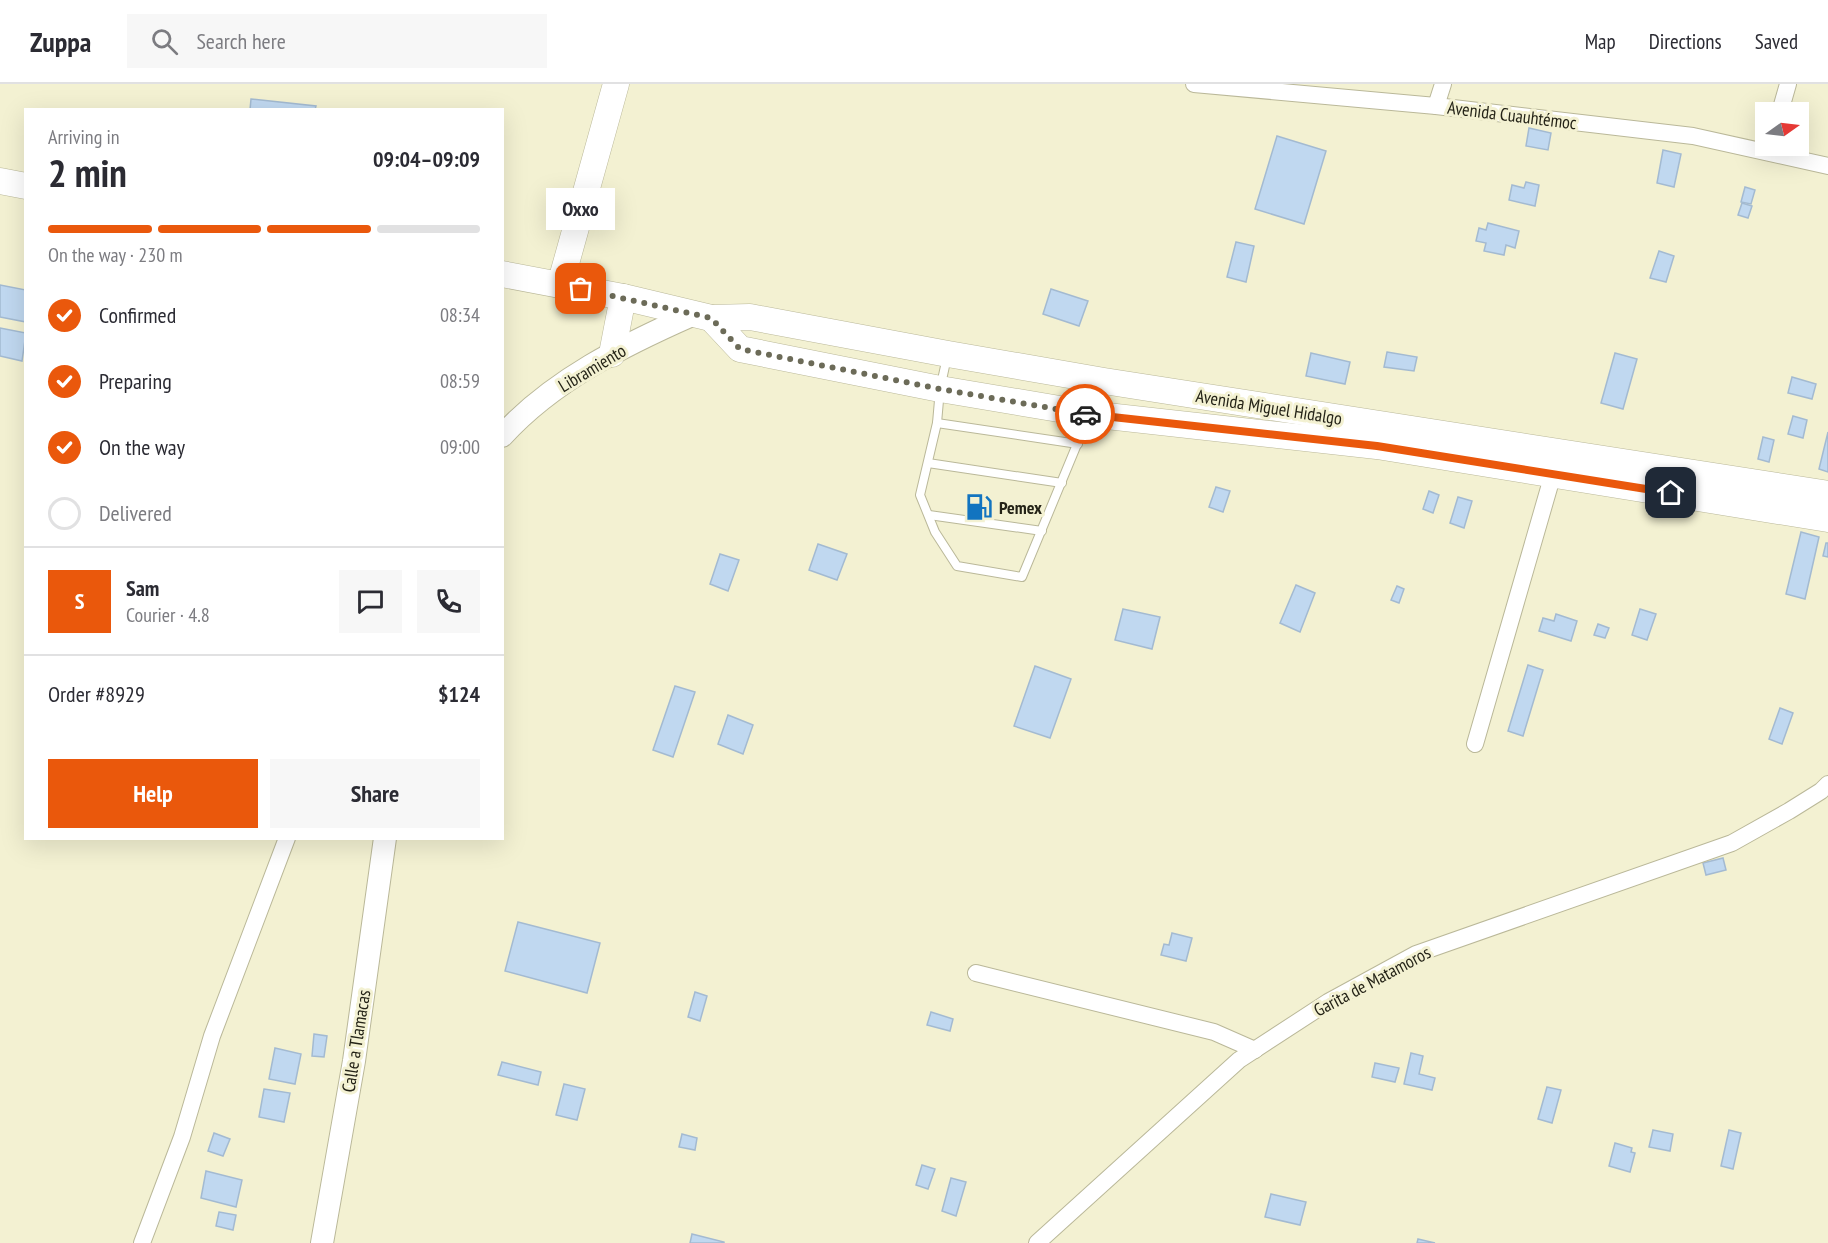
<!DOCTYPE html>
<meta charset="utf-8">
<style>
:root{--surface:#fff;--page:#f7f7f7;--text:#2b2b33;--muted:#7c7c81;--line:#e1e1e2;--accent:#ea580c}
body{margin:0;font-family:"PT Sans Narrow",sans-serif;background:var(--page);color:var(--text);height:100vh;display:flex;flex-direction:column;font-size:22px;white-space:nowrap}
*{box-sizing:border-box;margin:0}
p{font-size:20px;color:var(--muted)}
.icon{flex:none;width:33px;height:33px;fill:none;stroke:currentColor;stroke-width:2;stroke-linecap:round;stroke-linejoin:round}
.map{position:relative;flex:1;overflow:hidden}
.sheet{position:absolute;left:24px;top:24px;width:480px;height:732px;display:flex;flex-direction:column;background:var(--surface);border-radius:0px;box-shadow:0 6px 24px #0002}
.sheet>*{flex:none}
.needle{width:39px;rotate:76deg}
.tools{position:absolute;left:1755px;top:18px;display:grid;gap:12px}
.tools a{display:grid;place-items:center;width:54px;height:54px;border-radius:0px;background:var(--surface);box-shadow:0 6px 24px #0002;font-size:30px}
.pin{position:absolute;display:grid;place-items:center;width:51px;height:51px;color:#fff;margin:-26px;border-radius:12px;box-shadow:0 3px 9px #0006}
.courier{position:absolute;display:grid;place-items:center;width:60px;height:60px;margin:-30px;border:4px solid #ea580c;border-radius:50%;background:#fff;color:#222;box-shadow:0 2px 8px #0007}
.bubble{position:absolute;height:42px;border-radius:0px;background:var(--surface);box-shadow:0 6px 24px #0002;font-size:20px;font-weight:800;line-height:42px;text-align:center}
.head em{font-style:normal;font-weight:800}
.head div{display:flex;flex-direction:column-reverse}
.head{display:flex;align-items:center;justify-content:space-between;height:102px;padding:0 24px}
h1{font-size:39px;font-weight:800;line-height:45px}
.bar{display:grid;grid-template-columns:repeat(4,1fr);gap:9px 6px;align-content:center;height:72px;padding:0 24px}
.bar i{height:8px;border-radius:4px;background:var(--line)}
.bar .current{background:var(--accent)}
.bar p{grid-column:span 4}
.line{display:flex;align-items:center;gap:15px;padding:0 24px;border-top:2px solid var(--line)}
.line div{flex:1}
.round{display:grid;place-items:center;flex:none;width:63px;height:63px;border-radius:0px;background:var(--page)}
ol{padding:0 24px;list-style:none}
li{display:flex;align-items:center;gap:18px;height:66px}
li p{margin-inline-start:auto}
li .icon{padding:6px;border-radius:50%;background:var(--accent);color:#fff;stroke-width:4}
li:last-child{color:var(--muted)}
li i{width:33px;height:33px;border:3px solid var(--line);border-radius:50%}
.action{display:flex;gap:12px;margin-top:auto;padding:12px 24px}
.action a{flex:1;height:69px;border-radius:0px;background:var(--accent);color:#fff;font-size:24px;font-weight:800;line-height:69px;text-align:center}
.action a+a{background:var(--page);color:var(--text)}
header{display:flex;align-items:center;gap:36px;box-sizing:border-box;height:84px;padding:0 30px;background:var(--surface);border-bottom:2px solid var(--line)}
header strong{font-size:28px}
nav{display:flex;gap:33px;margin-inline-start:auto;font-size:21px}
.search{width:420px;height:54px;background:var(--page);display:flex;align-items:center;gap:15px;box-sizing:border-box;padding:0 21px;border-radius:0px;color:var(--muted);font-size:22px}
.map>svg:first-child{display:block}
.building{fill:#c0d8f0;stroke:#a3bad1;stroke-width:1.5}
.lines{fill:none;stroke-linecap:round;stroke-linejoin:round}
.service-casing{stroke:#bab899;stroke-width:10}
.minor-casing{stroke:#bab899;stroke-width:18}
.secondary-casing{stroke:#bab899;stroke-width:24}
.primary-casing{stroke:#bab899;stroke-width:27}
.service{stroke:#fff;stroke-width:8}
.minor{stroke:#fff;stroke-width:16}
.secondary{stroke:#fff;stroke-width:22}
.primary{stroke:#fff;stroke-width:26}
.done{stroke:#6c6b58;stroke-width:6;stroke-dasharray:0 10.8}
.route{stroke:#ea580c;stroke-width:8}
.labels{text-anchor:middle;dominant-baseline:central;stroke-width:6;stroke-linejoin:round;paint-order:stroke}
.street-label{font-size:18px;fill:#242317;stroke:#f3f1d2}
.poi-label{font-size:18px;font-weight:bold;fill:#242317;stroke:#f3f1d2;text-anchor:start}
</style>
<header>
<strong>Zuppa</strong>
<div class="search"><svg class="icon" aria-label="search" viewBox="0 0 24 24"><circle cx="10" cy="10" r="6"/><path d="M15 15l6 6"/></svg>Search here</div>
<nav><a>Map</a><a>Directions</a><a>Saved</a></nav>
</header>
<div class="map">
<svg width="1828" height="1159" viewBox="0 0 1828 1159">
<rect width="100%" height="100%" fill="#f3f1d2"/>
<g class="building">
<polygon points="251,15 316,22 315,26 250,26"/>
<polygon points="1529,44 1551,49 1548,66 1526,62"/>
<polygon points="1277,52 1326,67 1304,140 1255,125"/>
<polygon points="1663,66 1681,70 1674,103 1657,99"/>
<polygon points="1526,98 1539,101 1535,122 1509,116 1512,101 1524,104"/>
<polygon points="1745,103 1755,106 1751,120 1741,118"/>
<polygon points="1742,119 1752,122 1748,134 1738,131"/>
<polygon points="1488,139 1519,147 1515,164 1506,161 1504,171 1484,167 1486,159 1476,157 1479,144 1486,146"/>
<polygon points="1236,158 1254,162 1246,198 1227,193"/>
<polygon points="1659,167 1674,172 1666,198 1650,194"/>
<polygon points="0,201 26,206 26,238 0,233"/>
<polygon points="1051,205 1088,217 1079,242 1043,230"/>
<polygon points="0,244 26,249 22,277 0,272"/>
<polygon points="1387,268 1417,273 1414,287 1384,283"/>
<polygon points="1311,269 1350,278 1345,300 1306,292"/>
<polygon points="1615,269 1637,275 1623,325 1601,319"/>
<polygon points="1792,293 1816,300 1812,315 1788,309"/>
<polygon points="1793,332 1807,336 1803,354 1788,350"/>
<polygon points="1828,348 1828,388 1819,385"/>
<polygon points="1763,353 1774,356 1769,378 1758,375"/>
<polygon points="1216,403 1230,407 1223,428 1209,423"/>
<polygon points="1429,407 1439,411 1433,429 1423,425"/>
<polygon points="1458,413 1472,417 1464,444 1450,439"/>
<polygon points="1801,448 1819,453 1805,515 1786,510"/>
<polygon points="1826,459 1828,459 1828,473 1823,472"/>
<polygon points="818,460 847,470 837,496 809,486"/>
<polygon points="720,470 739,476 728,507 710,500"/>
<polygon points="1296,501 1315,509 1300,548 1280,539"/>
<polygon points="1397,502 1404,505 1399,519 1391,516"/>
<polygon points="1123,525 1160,533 1152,565 1115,556"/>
<polygon points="1640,525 1656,530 1647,556 1632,551"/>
<polygon points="1556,530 1577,537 1571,557 1539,547 1543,534 1554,537"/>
<polygon points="1598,540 1609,544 1605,554 1594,551"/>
<polygon points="1528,581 1543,586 1523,652 1508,647"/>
<polygon points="1035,582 1071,595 1050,654 1014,642"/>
<polygon points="675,602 695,608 673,673 653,666"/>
<polygon points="1780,624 1793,629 1782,660 1769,655"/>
<polygon points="728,631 753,641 743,670 718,660"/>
<polygon points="1723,774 1726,786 1706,791 1703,779"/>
<polygon points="518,838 600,859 587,909 505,887"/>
<polygon points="1172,849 1192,854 1186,877 1161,871 1164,860 1169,861"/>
<polygon points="695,908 707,912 700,937 688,933"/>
<polygon points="931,928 953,935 950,947 927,941"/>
<polygon points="314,950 327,952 324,973 312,972"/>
<polygon points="275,964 301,970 295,1000 269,995"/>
<polygon points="1411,969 1423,972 1419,990 1435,994 1432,1006 1404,1000"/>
<polygon points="502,978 541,988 538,1001 498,991"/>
<polygon points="1375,979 1399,984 1395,998 1372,993"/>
<polygon points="564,1000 585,1005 577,1036 556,1031"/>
<polygon points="1547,1003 1561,1006 1552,1039 1538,1035"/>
<polygon points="264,1005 290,1009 284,1038 259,1033"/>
<polygon points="1653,1046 1673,1050 1670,1067 1649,1063"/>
<polygon points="1729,1046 1741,1049 1733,1085 1721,1082"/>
<polygon points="214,1049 230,1055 223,1072 208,1067"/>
<polygon points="682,1050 697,1054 695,1066 679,1063"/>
<polygon points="1615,1059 1632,1064 1631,1068 1635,1069 1630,1088 1609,1082"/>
<polygon points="922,1081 935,1085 928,1105 916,1101"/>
<polygon points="206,1087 242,1096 236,1123 201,1114"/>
<polygon points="951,1094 966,1098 956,1132 942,1127"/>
<polygon points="1271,1110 1306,1118 1300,1141 1265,1133"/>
<polygon points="219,1128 236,1131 233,1146 216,1142"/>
<polygon points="692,1150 724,1158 724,1159 690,1159"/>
<polygon points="1418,1155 1435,1159 1417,1159"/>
</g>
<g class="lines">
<defs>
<g id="service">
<polyline points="947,273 940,305 937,339 920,411 935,448 957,482 1022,493 1102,300"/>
<polyline points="937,339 1078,360"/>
<polyline points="928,379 1062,399"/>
<polyline points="929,431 1042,447"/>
</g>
<g id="minor">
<polyline points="1194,0 1436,22 1693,52 1828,82"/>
<polyline points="1436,22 1443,0"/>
<polyline points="1780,28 1788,0"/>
<polyline points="1475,660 1553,390"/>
<polyline points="976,889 1214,948 1255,966"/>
<polyline points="142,1159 182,1053 212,952 287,754"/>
<polyline points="1037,1159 1239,976 1328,918 1416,870 1732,759 1789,727 1821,707 1828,700"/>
</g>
<g id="secondary">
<path d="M502,352C553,296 624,261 692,231"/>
<polyline points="322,1159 354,977 385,754"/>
</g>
<g id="primary">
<polyline points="0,97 26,102"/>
<polyline points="502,190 623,213 711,234 750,233 948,270 1104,297 1828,410"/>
<polyline points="560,201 616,0"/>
<polyline points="711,234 740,265 940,305 1089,330 1377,362 1828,435"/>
<polyline points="612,270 623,213"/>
</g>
</defs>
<use href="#service" class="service-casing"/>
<use href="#minor" class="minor-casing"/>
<use href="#secondary" class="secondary-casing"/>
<use href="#primary" class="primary-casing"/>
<use href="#service" class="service"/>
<use href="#minor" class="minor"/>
<use href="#secondary" class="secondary"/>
<use href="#primary" class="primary"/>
</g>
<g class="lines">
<polyline class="done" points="581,205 711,234 740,265 940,305 1085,330"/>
<polyline class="route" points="1085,330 1377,362 1671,409"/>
</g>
<defs>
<symbol id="fuel-bare" viewBox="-9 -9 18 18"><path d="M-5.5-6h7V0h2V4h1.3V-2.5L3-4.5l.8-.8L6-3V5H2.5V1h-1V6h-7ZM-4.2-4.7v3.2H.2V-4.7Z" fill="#1274c0" stroke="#f3f1d2" stroke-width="2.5" paint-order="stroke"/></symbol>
</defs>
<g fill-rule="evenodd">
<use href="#fuel-bare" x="960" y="404" width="38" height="38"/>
</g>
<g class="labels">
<g class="street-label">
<text transform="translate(1512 31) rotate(7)">Avenida Cuauhtémoc</text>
<text transform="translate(592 284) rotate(-31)">Libramiento</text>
<text transform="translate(1269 323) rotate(9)">Avenida Miguel Hidalgo</text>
<text transform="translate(1372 897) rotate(-28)">Garita de Matamoros</text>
<text transform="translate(356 957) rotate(-81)">Calle a Tlamacas</text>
</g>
<g class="poi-label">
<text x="999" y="423">Pemex</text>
</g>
</g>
</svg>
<div class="tools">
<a><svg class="needle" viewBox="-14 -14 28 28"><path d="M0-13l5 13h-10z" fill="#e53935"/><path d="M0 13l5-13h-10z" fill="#7c7c81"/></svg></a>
</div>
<div class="pin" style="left:581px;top:205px;background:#ea580c"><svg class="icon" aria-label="bag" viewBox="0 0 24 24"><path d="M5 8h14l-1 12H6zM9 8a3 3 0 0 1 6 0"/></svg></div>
<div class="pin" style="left:1671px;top:409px;background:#1f2937"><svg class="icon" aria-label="home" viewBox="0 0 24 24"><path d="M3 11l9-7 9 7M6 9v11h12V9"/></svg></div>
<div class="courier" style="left:1085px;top:330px"><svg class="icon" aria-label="car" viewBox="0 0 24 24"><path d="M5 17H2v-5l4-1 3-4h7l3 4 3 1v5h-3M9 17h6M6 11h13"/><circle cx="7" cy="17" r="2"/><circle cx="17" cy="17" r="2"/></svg></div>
<div class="bubble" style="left:546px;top:104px;width:69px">Oxxo</div>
<section class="sheet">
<div class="head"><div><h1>2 min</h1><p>Arriving in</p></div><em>09:04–09:09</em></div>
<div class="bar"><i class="current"></i><i class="current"></i><i class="current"></i><i></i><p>On the way · 230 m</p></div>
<ol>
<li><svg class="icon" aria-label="check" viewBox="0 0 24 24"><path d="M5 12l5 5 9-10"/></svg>Confirmed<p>08:34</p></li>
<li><svg class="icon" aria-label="check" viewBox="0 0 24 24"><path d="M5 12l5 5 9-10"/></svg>Preparing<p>08:59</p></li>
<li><svg class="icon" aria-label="check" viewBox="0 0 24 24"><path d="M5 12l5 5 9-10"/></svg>On the way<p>09:00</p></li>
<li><i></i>Delivered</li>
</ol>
<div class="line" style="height:108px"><b class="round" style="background:var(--accent);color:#fff">S</b><div><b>Sam</b><p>Courier · 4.8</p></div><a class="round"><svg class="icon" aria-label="chat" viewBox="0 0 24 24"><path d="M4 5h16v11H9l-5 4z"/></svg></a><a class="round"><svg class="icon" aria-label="phone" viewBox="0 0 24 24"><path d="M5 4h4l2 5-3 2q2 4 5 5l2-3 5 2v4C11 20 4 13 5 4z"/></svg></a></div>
<div class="line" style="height:78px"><div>Order #8929</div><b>$124</b></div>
<div class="action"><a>Help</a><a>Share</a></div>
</section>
</div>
